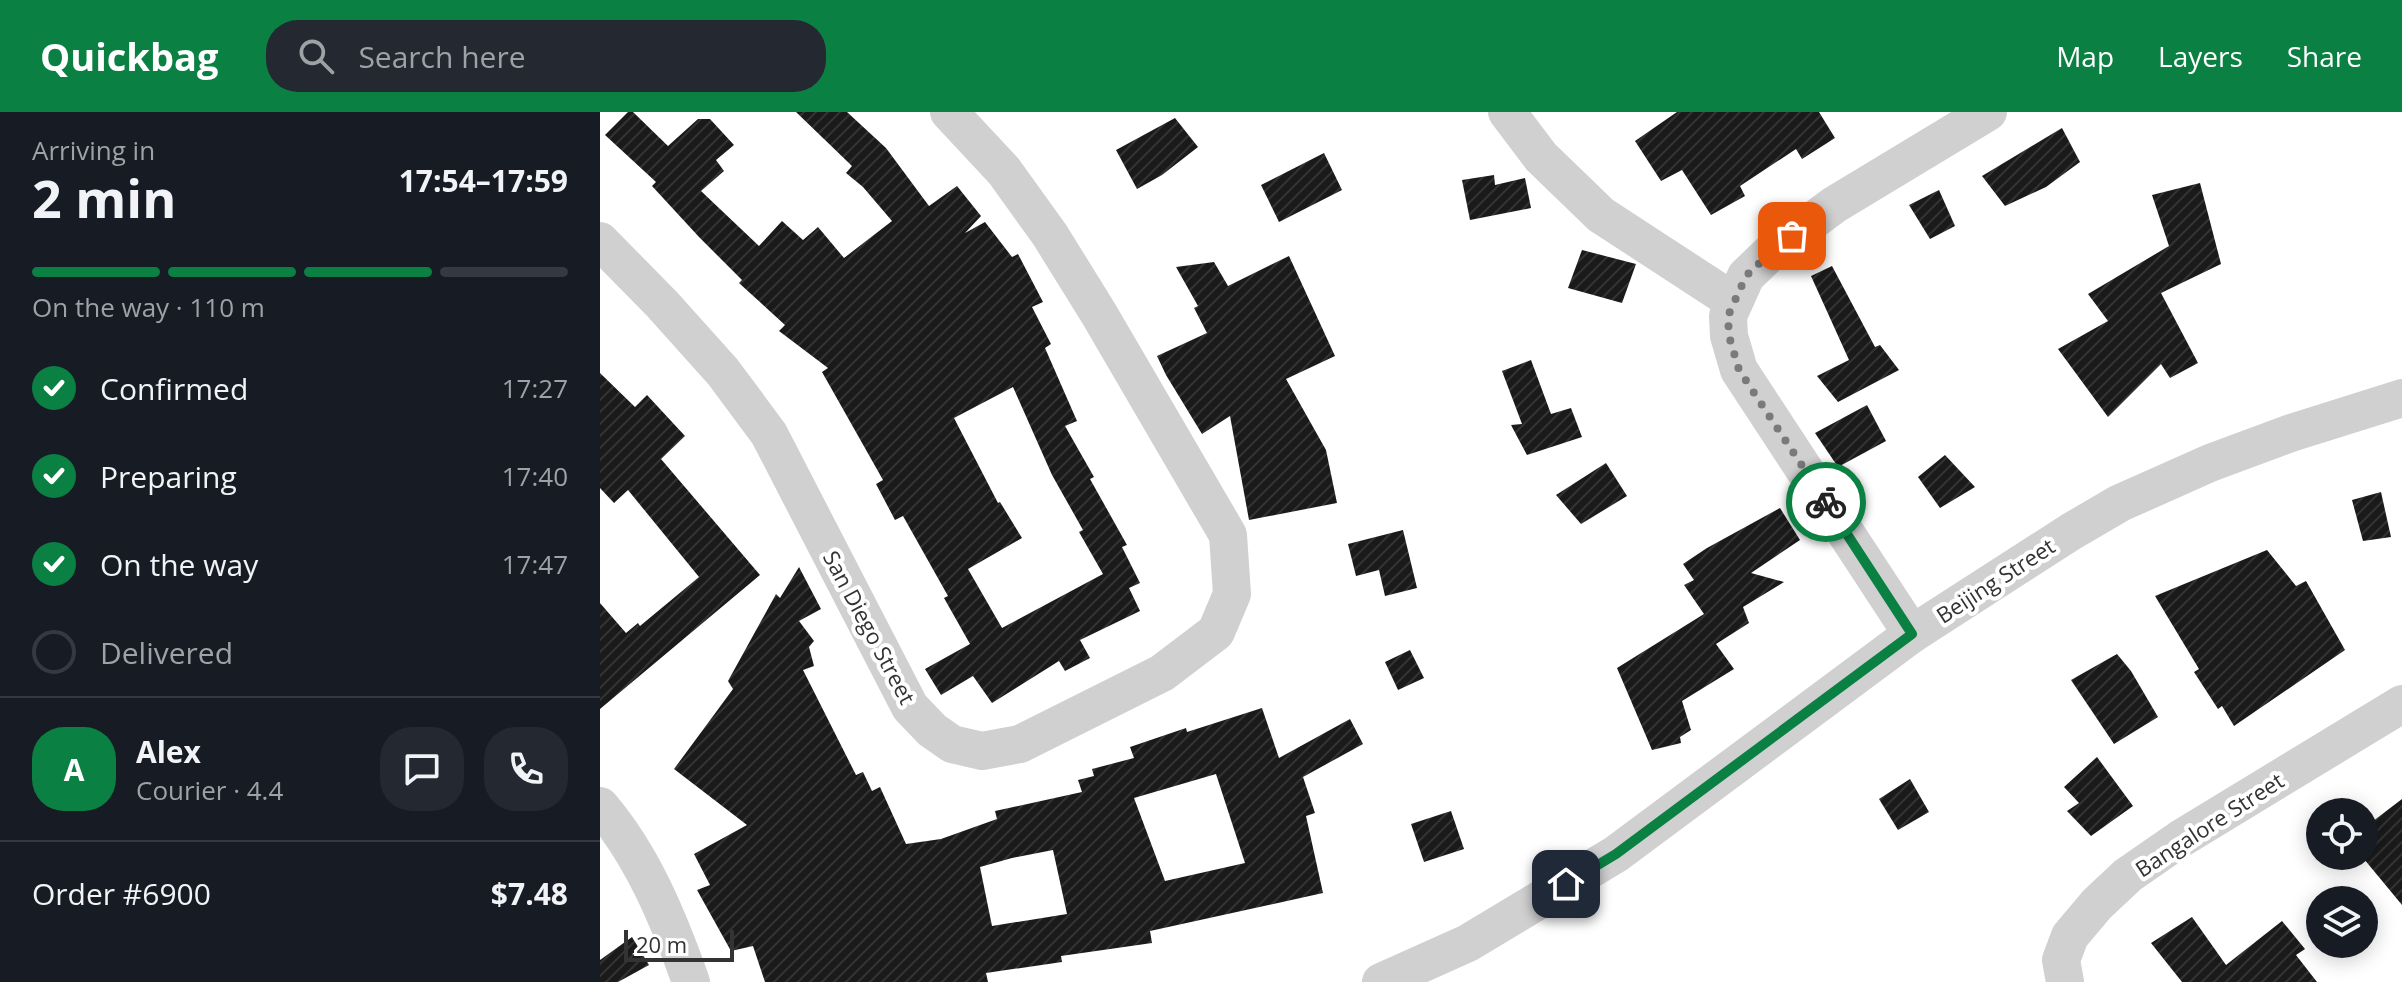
<!DOCTYPE html>
<meta charset="utf-8">
<style>
:root{--surface:#171b24;--page:#242831;--text:#f1f3f6;--muted:#9ea1a6;--line:#363941;--accent:#0b8043}
body{margin:0;font-family:"Open Sans",sans-serif;background:var(--page);color:var(--text);height:100vh;display:flex;flex-direction:column;font-size:30px;white-space:nowrap}
*{box-sizing:border-box;margin:0}
p{font-size:26px;color:var(--muted)}
.icon{flex:none;width:44px;height:44px;fill:none;stroke:currentColor;stroke-width:2;stroke-linecap:round;stroke-linejoin:round}
.map{position:relative;flex:1;overflow:hidden}
.details{display:flex;flex-direction:column;background:var(--surface);width:600px}
.details>*{flex:none}
.buttons{position:absolute;left:1706px;top:686px;display:grid;gap:16px}
.buttons a{display:grid;place-items:center;width:72px;height:72px;border-radius:50%;background:var(--surface);box-shadow:0 4px 20px #0003;font-size:40px}
.scale{position:absolute;left:24px;bottom:20px;width:110px;box-sizing:border-box;padding-left:8px;border:4px solid #333;border-top:0;font-size:22px;line-height:28px;white-space:nowrap;color:#333;-webkit-text-stroke:6px #fff;paint-order:stroke}
.pin{position:absolute;display:grid;place-items:center;width:68px;height:68px;color:#fff;margin:-34px;border-radius:16px;box-shadow:0 4px 12px #0006}
.courier{position:absolute;display:grid;place-items:center;width:80px;height:80px;margin:-40px;border:6px solid #0b8043;border-radius:50%;background:#fff;color:#222;box-shadow:0 2px 10px #0007}
.headline em{font-style:normal;font-weight:700}
.headline div{display:flex;flex-direction:column-reverse}
.headline{display:flex;align-items:center;justify-content:space-between;height:136px;padding:0 32px}
h1{font-size:52px;font-weight:700;line-height:60px}
.bar{display:grid;grid-template-columns:repeat(4,1fr);gap:12px 8px;align-content:center;height:96px;padding:0 32px}
.bar i{height:10px;border-radius:6px;background:var(--line)}
.bar .current{background:var(--accent)}
.bar p{grid-column:span 4}
.line{display:flex;align-items:center;gap:20px;padding:0 32px;border-top:2px solid var(--line)}
.line div{flex:1}
.round{display:grid;place-items:center;flex:none;width:84px;height:84px;border-radius:32px;background:var(--page)}
ol{padding:0 32px;list-style:none}
li{display:flex;align-items:center;gap:24px;height:88px}
li p{margin-inline-start:auto}
li .icon{padding:8px;border-radius:50%;background:var(--accent);color:#fff;stroke-width:4}
li:last-child{color:var(--muted)}
li i{width:44px;height:44px;border:4px solid var(--line);border-radius:50%}
header{display:flex;align-items:center;gap:48px;box-sizing:border-box;height:112px;padding:0 40px;background:var(--accent);color:#fff}
header strong{font-size:38px}
nav{display:flex;gap:44px;margin-inline-start:auto;font-size:28px}
.search{width:560px;height:72px;background:var(--page);display:flex;align-items:center;gap:20px;box-sizing:border-box;padding:0 28px;border-radius:32px;color:var(--muted);font-size:30px}
main{display:flex;flex:1;min-height:0}
.map>svg:first-child{display:block}
.building{fill:url(#building-hatch);fill-rule:evenodd}
.lines{fill:none;stroke-linecap:round;stroke-linejoin:round}
.minor{stroke:#d0d0d0;stroke-width:38}
.done{stroke:#7a7a7a;stroke-width:8;stroke-dasharray:0 14.4}
.route{stroke:#0b8043;stroke-width:10}
.labels{text-anchor:middle;dominant-baseline:central;stroke-width:8;stroke-linejoin:round;paint-order:stroke}
.street-label{font-size:22px;fill:#333;stroke:#fff}
</style>
<header>
<strong>Quickbag</strong>
<div class="search"><svg class="icon" aria-label="search" viewBox="0 0 24 24"><circle cx="10" cy="10" r="6"/><path d="M15 15l6 6"/></svg>Search here</div>
<nav><a>Map</a><a>Layers</a><a>Share</a></nav>
</header>
<main>
<section class="details">
<div class="headline"><div><h1>2 min</h1><p>Arriving in</p></div><em>17:54–17:59</em></div>
<div class="bar"><i class="current"></i><i class="current"></i><i class="current"></i><i></i><p>On the way · 110 m</p></div>
<ol>
<li><svg class="icon" aria-label="check" viewBox="0 0 24 24"><path d="M5 12l5 5 9-10"/></svg>Confirmed<p>17:27</p></li>
<li><svg class="icon" aria-label="check" viewBox="0 0 24 24"><path d="M5 12l5 5 9-10"/></svg>Preparing<p>17:40</p></li>
<li><svg class="icon" aria-label="check" viewBox="0 0 24 24"><path d="M5 12l5 5 9-10"/></svg>On the way<p>17:47</p></li>
<li><i></i>Delivered</li>
</ol>
<div class="line" style="height:144px"><b class="round" style="background:var(--accent);color:#fff">A</b><div><b>Alex</b><p>Courier · 4.4</p></div><a class="round"><svg class="icon" aria-label="chat" viewBox="0 0 24 24"><path d="M4 5h16v11H9l-5 4z"/></svg></a><a class="round"><svg class="icon" aria-label="phone" viewBox="0 0 24 24"><path d="M5 4h4l2 5-3 2q2 4 5 5l2-3 5 2v4C11 20 4 13 5 4z"/></svg></a></div>
<div class="line" style="height:104px"><div>Order #6900</div><b>$7.48</b></div>
</section>
<div class="map">
<svg width="1802" height="870" viewBox="0 0 1802 870">
<defs>
<pattern id="building-hatch" width="6" height="6" patternUnits="userSpaceOnUse" patternTransform="scale(2)"><rect width="6" height="6" fill="#1a1a1a"/><path d="M-1 1l2-2M0 6l6-6M5 7l2-2" fill="none" stroke="#333"/></pattern>
</defs>
<rect width="100%" height="100%" fill="#fff"/>
<g class="building">
<path d="M28,0H33L68,34L98,7H110L134,33L116,48L124,59L101,79L159,134L182,109L203,128L218,115L244,146L292,109L263,75L246,61L252,54L196,0H247L286,36L329,94L357,74L381,104L365,121L385,110L412,145L418,142L443,190L432,195L451,232L445,236L477,309L465,314L494,365L490,367L527,433L522,435L540,471L529,476L540,499L480,528L490,546L465,559L459,549L392,591L373,564L341,583L325,557L370,532L344,486L348,484L303,404L295,408L276,372L283,368L222,260L228,256L179,219L185,213L139,171L142,168L99,125L52,74L56,70L5,23ZM413,275L452,363L483,418L479,420L503,462L402,516L368,457L422,426L400,390L398,391L354,306Z"/>
<polygon points="1077,0 1219,0 1235,26 1202,47 1196,37 1140,74 1145,84 1111,103 1082,58 1061,69 1035,29"/>
<polygon points="575,6 598,35 562,63 537,77 516,38"/>
<polygon points="1462,16 1480,50 1446,75 1405,94 1382,64"/>
<polygon points="724,41 742,78 679,110 661,73"/>
<polygon points="894,63 895,73 925,66 931,96 870,108 862,68"/>
<polygon points="1600,71 1621,152 1561,181 1598,251 1570,266 1561,252 1508,305 1458,237 1508,209 1488,182 1569,134 1552,83"/>
<polygon points="1339,78 1355,114 1330,127 1309,93"/>
<polygon points="982,138 1036,152 1022,191 968,176"/>
<polygon points="689,144 735,244 686,267 726,338 737,391 649,408 630,304 602,322 566,263 557,244 607,221 594,196 598,194 576,155 614,150 628,174"/>
<polygon points="1232,154 1275,235 1280,233 1299,258 1238,290 1217,264 1249,248 1211,164"/>
<polygon points="931,248 951,302 971,296 982,325 927,343 911,313 922,312 902,259"/>
<polygon points="0,261 35,295 47,283 85,324 61,347 160,463 0,597 0,491 26,521 38,511 40,514 99,465 28,378 14,391 0,376"/>
<polygon points="1267,293 1286,329 1238,355 1215,321"/>
<polygon points="1345,343 1375,375 1340,396 1318,365"/>
<polygon points="1006,351 1027,384 981,412 956,383"/>
<polygon points="1781,380 1791,425 1763,429 1752,388"/>
<polygon points="1180,396 1200,428 1151,461 1184,470 1143,495 1149,511 1116,532 1134,557 1082,589 1091,618 1080,625 1081,631 1052,638 1017,556 1104,502 1084,473 1094,468 1083,452 1107,436"/>
<polygon points="803,418 817,476 785,484 779,458 756,464 748,432"/>
<polygon points="1667,438 1696,474 1706,469 1745,538 1634,614 1622,594 1618,597 1594,560 1599,557 1555,484"/>
<path d="M199,455L221,497L199,509L214,529L209,535L214,554L203,558L256,663L263,660L272,679L280,675L306,732L341,727L397,707L395,699L482,680L478,668L494,664L492,657L534,646L530,635L586,616L587,620L662,596L679,646L750,607L763,632L703,665L715,701L706,704L723,781L550,819L552,831L461,844L462,850L386,861L388,870H165L153,834L131,839L97,778L110,773L94,742L147,713L74,657L133,577L128,569L176,482L180,486ZM616,662L645,751L565,769L534,686ZM453,738L467,802L392,814L380,755L412,746Z"/>
<polygon points="810,538 824,566 798,578 785,550"/>
<polygon points="1517,542 1531,559 1558,605 1514,632 1471,568"/>
<polygon points="1497,645 1533,694 1491,724 1467,699 1479,691 1464,675"/>
<polygon points="1310,667 1329,700 1298,718 1279,687"/>
<polygon points="1802,687 1802,793 1764,747 1764,716"/>
<polygon points="851,699 864,737 824,750 811,712"/>
<polygon points="1592,805 1626,853 1682,809 1705,837 1696,843 1717,870 1582,870 1551,831"/>
<polygon points="32,825 49,853 18,870 0,870 0,848"/>
</g>
<g class="lines">
<g class="minor">
<polyline points="907,0 941,45 1001,103 1133,189"/>
<polyline points="0,129 62,192 123,260 169,322 310,595 332,618 352,632 382,639 420,632 562,561 616,520 632,482 628,423 499,202 450,123 404,59 349,0"/>
<polyline points="1312,522 1139,258 1129,224 1128,204 1146,164 1171,140 1234,93 1388,0"/>
<path d="M0,694C43,744 69,808 91,870"/>
<polyline points="781,870 868,831 1016,742 1312,522 1472,419 1520,391 1610,351 1691,321 1802,286"/>
<polyline points="1465,870 1461,848 1470,824 1497,792 1528,763 1580,727 1802,592"/>
</g>
</g>
<g class="lines">
<polyline class="done" points="1192,124 1171,140 1146,164 1128,204 1129,224 1139,258 1226,390"/>
<polyline class="route" points="966,772 1016,742 1312,522 1226,390"/>
</g>
<g class="labels">
<g class="street-label">
<text transform="translate(1395 468) rotate(-33)">Beijing Street</text>
<text transform="translate(270 515) rotate(62)">San Diego Street</text>
<text transform="translate(1609 712) rotate(-33)">Bangalore Street</text>
</g>
</g>
</svg>
<div class="buttons">
<a><svg class="icon" aria-label="locate" viewBox="0 0 24 24"><circle cx="12" cy="12" r="6"/><path d="M12 2v4M12 18v4M2 12h4M18 12h4"/></svg></a>
<a><svg class="icon" aria-label="layers" viewBox="0 0 24 24"><path d="M12 4l9 5-9 5-9-5zM3 14l9 5 9-5"/></svg></a>
</div>
<div class="scale">20 m</div>
<div class="pin" style="left:1192px;top:124px;background:#ea580c"><svg class="icon" aria-label="bag" viewBox="0 0 24 24"><path d="M5 8h14l-1 12H6zM9 8a3 3 0 0 1 6 0"/></svg></div>
<div class="pin" style="left:966px;top:772px;background:#1f2937"><svg class="icon" aria-label="home" viewBox="0 0 24 24"><path d="M3 11l9-7 9 7M6 9v11h12V9"/></svg></div>
<div class="courier" style="left:1226px;top:390px"><svg class="icon" aria-label="bike" viewBox="0 0 24 24"><circle cx="6" cy="16" r="4"/><circle cx="18" cy="16" r="4"/><path d="M6 16l4-8h5l3 8M10 8l3 8H6M13 5h3"/></svg></div>
</div>
</main>
